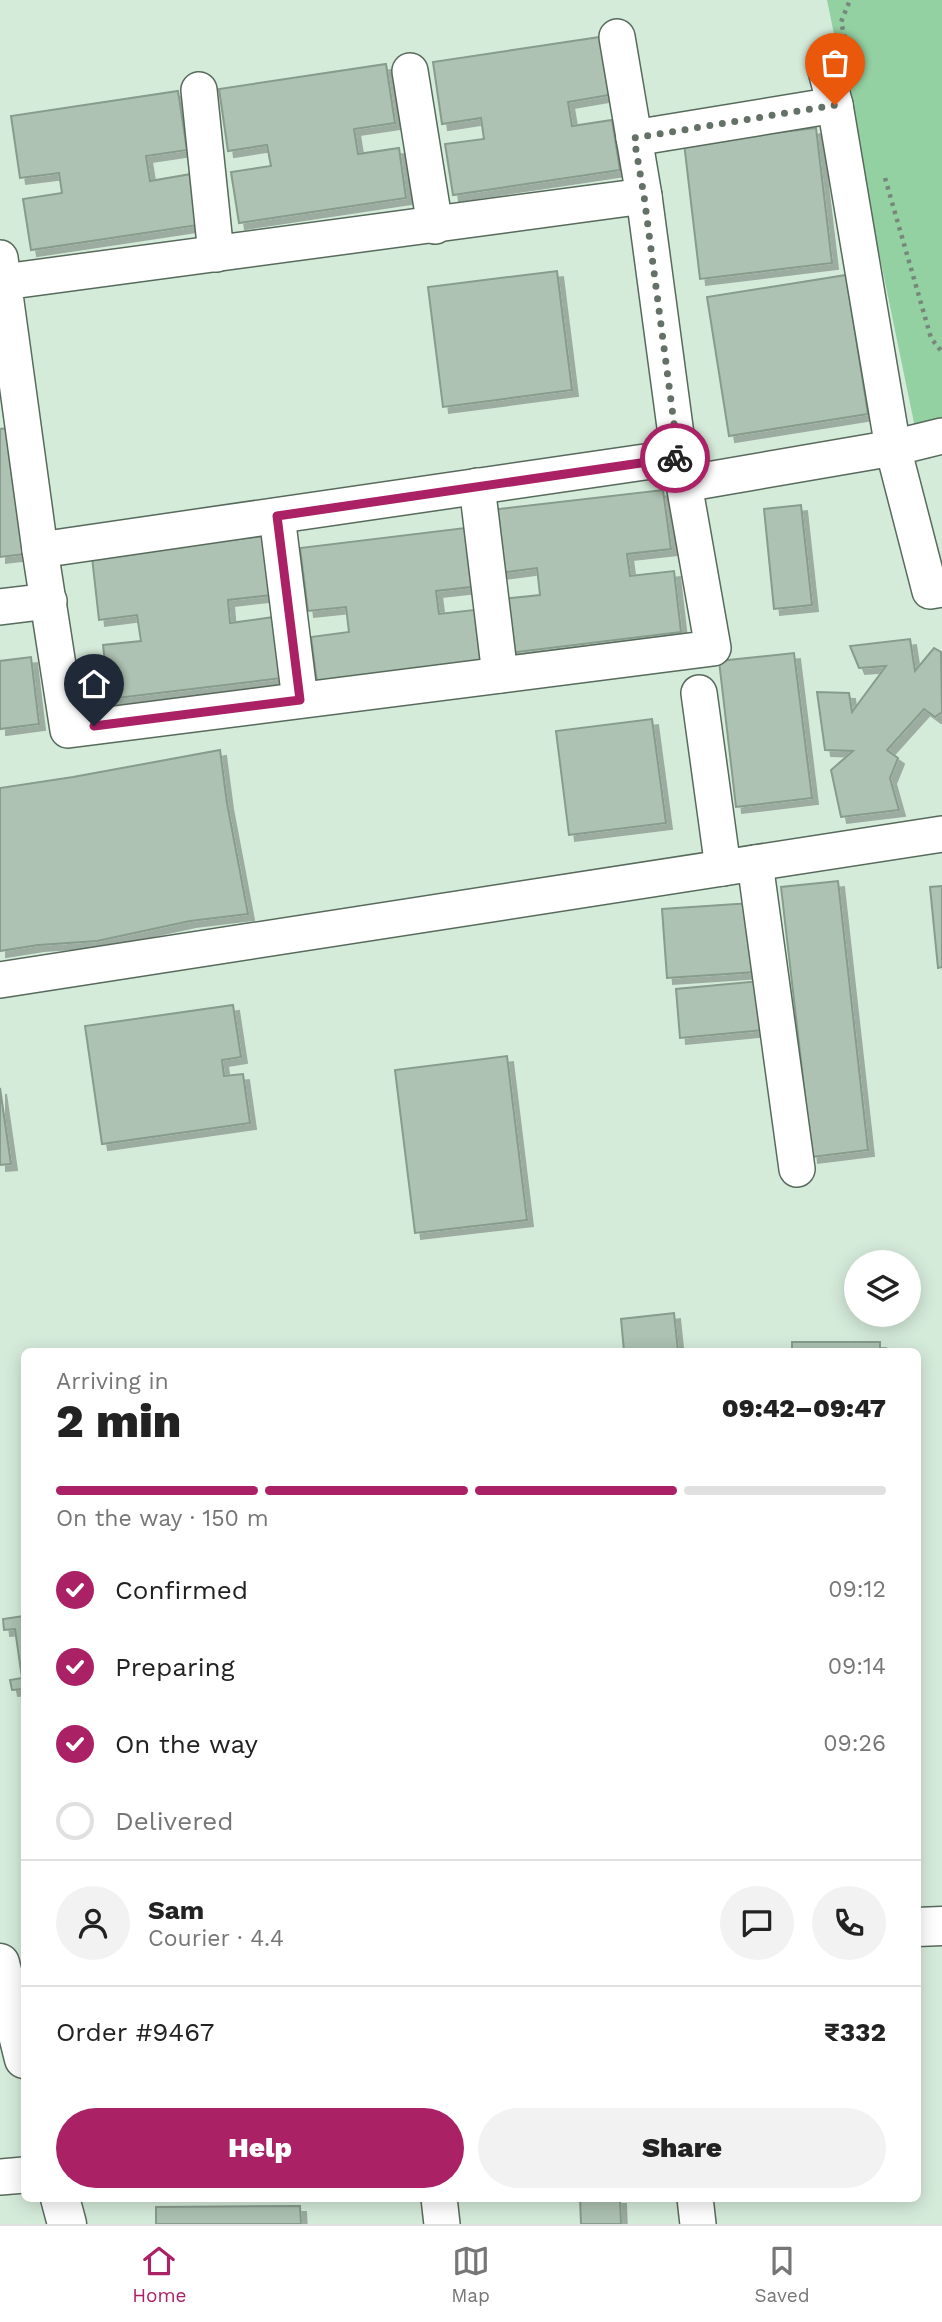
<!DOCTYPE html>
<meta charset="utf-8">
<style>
:root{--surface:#fff;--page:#f2f2f2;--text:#222;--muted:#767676;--line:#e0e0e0;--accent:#aa2165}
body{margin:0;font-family:"Work Sans",sans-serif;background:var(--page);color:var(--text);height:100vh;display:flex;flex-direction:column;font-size:26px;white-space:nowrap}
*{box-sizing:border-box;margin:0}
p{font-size:23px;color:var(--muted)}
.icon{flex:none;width:38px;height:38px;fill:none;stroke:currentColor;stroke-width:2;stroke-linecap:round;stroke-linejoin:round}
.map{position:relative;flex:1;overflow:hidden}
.drawer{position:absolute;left:21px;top:1348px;width:900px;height:854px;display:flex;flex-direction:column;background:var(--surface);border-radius:10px;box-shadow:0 4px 18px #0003}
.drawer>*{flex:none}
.fabs{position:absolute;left:844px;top:1250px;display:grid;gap:14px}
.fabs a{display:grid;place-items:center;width:77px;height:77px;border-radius:50%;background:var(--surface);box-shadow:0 4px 18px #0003;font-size:35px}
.pin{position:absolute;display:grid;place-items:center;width:60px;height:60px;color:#fff;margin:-72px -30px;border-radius:50% 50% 50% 0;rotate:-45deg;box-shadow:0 0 7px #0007}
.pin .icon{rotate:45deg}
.courier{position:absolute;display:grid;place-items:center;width:70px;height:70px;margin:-35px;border:5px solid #aa2165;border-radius:50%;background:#fff;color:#222;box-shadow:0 2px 9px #0007}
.headline em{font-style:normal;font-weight:800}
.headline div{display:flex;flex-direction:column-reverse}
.headline{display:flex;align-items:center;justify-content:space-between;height:119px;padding:0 35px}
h1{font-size:46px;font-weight:800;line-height:52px}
.bar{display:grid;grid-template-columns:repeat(4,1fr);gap:10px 7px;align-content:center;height:84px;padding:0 35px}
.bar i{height:9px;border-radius:5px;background:var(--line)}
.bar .selected{background:var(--accent)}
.bar p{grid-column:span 4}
.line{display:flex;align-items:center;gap:18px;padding:0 35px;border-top:2px solid var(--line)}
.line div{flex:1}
.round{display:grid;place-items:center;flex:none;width:74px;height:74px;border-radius:37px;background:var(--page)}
ol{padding:0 35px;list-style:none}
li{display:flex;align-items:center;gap:21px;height:77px}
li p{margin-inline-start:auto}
li .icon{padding:7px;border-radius:50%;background:var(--accent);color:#fff;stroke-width:4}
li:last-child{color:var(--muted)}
li i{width:38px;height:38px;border:4px solid var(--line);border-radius:50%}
.primary-button{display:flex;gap:14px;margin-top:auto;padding:14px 35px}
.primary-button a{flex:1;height:80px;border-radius:42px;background:var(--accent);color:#fff;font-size:28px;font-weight:800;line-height:80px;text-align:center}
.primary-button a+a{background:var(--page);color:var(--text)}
.tabs{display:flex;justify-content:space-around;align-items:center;height:98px;border-top:2px solid var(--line);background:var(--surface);font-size:19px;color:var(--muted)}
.tabs a{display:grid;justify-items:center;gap:4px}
.tabs .selected{color:var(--accent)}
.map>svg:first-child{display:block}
.green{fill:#93d0a2}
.building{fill:#adc2b2;stroke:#879c8c;stroke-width:2;filter:url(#shadow)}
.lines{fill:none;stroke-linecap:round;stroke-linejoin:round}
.minor-casing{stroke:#576a5b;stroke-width:38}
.tertiary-casing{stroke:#576a5b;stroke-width:41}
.primary-casing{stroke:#576a5b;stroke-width:41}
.path{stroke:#78877b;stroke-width:4.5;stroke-dasharray:3.5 5;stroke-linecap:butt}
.minor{stroke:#fff;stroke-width:35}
.tertiary{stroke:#fff;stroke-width:38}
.primary{stroke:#fff;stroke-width:38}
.done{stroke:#647167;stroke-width:7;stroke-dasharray:0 12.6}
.route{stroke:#aa2165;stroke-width:9}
</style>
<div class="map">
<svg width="942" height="2224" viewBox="0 0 942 2224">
<defs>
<filter id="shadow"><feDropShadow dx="6" dy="6" stdDeviation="0" flood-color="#0004"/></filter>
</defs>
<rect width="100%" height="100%" fill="#d5ebda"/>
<polygon class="green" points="827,0 942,0 942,442 919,447"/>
<g class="building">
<polygon points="600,37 609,95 568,102 572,126 612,120 620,170 453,195 445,144 484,139 481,118 442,124 433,62"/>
<polygon points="386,64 395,123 354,129 358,154 399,148 406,198 239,223 231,172 271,166 267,145 228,151 219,89"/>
<polygon points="178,91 187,150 146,156 150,181 191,174 198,225 31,250 23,199 62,193 59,173 20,178 11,116"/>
<polygon points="816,128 832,263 700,279 684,143"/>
<polygon points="557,271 572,390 443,407 428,287"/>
<polygon points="846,275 868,414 729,436 707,297"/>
<polygon points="16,427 34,553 0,557 0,429"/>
<polygon points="663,490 671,549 627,554 630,576 674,571 681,632 509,653 502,599 540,595 537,568 499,573 491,510"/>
<polygon points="801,505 812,605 774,609 764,509"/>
<polygon points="473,527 480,586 436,591 439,614 483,609 491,670 318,690 311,637 349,632 346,607 308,611 300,548"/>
<polygon points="265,536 272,595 228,600 230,623 274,617 282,678 109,699 103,645 141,641 137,615 99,620 92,557"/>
<polygon points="910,639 915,671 934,648 941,652 942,712 935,717 924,709 887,750 898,758 890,778 899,810 841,817 831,770 853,751 825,750 817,692 849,693 852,712 886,666 859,668 850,646"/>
<polygon points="794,653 812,798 736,807 719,661"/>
<polygon points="31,657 39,724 0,729 0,661"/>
<polygon points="652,719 666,823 569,835 556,731"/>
<polygon points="220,750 227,803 248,914 190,921 97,941 38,945 0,951 0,788 73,777"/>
<polygon points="838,881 868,1150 812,1157 781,887"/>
<polygon points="942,886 942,967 938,968 930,887"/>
<polygon points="751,903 756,972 667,978 662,909"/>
<polygon points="760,981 764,1030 680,1038 676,989"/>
<polygon points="233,1005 241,1057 222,1060 224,1076 243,1074 250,1123 102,1144 85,1026"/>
<polygon points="507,1056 527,1220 415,1233 395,1070"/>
<polygon points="0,1088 11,1164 0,1165"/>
<polygon points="674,1313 678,1351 624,1351 621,1319"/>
<rect x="792" y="1342" width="88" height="9"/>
<polygon points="24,1616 24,1689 12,1690 10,1680 22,1678 15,1629 4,1630 3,1619"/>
<polygon points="580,2198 620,2198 621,2224 581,2224"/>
<polygon points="300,2206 301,2224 156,2224 156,2207"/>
</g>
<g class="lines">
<defs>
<g id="minor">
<polyline points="617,37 644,196"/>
<polyline points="825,67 835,105 893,448 930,591 942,589"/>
<polyline points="410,71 435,226"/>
<polyline points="199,90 216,254"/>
<polyline points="634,138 835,105"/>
<polyline points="0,258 40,550 679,457 644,196 4,282"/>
<polyline points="679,461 684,484 893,448 942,436"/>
<polyline points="477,486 500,675"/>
<polyline points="277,516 300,700"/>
<polyline points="40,550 68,730 713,648 684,484"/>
<polyline points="0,607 49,601"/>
<polyline points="699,693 723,868"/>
<polyline points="755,863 797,1169"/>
<polyline points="0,980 942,834"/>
<polyline points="0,2177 24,2175"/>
<polyline points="439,2198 442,2224"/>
<polyline points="695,2198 698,2224"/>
</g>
<polyline id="tertiary" points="917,1927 942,1926"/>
<g id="primary">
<polyline points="0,1963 24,2059"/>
<polyline points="60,2198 67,2224"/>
</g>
</defs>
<use href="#minor" class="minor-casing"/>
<use href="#tertiary" class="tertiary-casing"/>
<use href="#primary" class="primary-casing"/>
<g class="path">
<polyline points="845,38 841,22 850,0"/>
<polyline points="885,178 931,338 942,352"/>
</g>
<use href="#minor" class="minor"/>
<use href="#tertiary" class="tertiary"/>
<use href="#primary" class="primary"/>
</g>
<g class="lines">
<polyline class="done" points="675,458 679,457 675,431 644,196 634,138 835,105"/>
<polyline class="route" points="94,726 300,700 277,516 675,458"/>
</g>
</svg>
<div class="fabs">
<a><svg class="icon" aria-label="layers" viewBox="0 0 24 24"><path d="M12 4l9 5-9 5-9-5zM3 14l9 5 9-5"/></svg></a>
</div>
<div class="pin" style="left:835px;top:105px;background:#ea580c"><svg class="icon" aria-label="bag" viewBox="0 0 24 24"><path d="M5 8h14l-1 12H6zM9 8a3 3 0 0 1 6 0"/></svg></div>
<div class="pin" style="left:94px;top:726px;background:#1f2937"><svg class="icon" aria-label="home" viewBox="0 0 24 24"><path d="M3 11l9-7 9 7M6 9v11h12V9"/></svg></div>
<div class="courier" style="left:675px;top:458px"><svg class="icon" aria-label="bike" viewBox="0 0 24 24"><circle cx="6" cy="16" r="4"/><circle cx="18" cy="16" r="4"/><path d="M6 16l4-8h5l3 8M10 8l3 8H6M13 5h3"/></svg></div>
<section class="drawer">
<div class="headline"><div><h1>2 min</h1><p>Arriving in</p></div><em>09:42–09:47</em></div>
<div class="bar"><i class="selected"></i><i class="selected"></i><i class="selected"></i><i></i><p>On the way · 150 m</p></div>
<ol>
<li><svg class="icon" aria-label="check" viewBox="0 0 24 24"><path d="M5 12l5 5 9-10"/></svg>Confirmed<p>09:12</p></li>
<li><svg class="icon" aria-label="check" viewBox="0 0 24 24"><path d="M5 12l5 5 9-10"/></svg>Preparing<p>09:14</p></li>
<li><svg class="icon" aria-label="check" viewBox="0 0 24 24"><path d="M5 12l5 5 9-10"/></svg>On the way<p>09:26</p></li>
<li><i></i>Delivered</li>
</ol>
<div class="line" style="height:126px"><a class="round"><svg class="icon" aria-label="person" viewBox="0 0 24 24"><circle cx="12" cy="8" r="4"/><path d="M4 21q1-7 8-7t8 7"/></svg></a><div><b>Sam</b><p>Courier · 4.4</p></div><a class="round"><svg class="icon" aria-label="chat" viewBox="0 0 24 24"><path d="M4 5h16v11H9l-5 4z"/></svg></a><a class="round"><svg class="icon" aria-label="phone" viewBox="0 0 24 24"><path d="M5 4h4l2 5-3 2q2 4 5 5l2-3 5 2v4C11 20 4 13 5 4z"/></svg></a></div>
<div class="line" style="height:91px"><div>Order #9467</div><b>₹332</b></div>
<div class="primary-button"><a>Help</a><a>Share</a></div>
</section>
</div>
<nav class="tabs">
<a class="selected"><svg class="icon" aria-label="home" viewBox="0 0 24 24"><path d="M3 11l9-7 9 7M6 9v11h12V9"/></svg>Home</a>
<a><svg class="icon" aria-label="map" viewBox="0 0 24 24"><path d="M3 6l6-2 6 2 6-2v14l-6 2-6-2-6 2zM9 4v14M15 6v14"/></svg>Map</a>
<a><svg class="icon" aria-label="saved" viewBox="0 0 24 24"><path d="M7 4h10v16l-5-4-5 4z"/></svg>Saved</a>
</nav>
